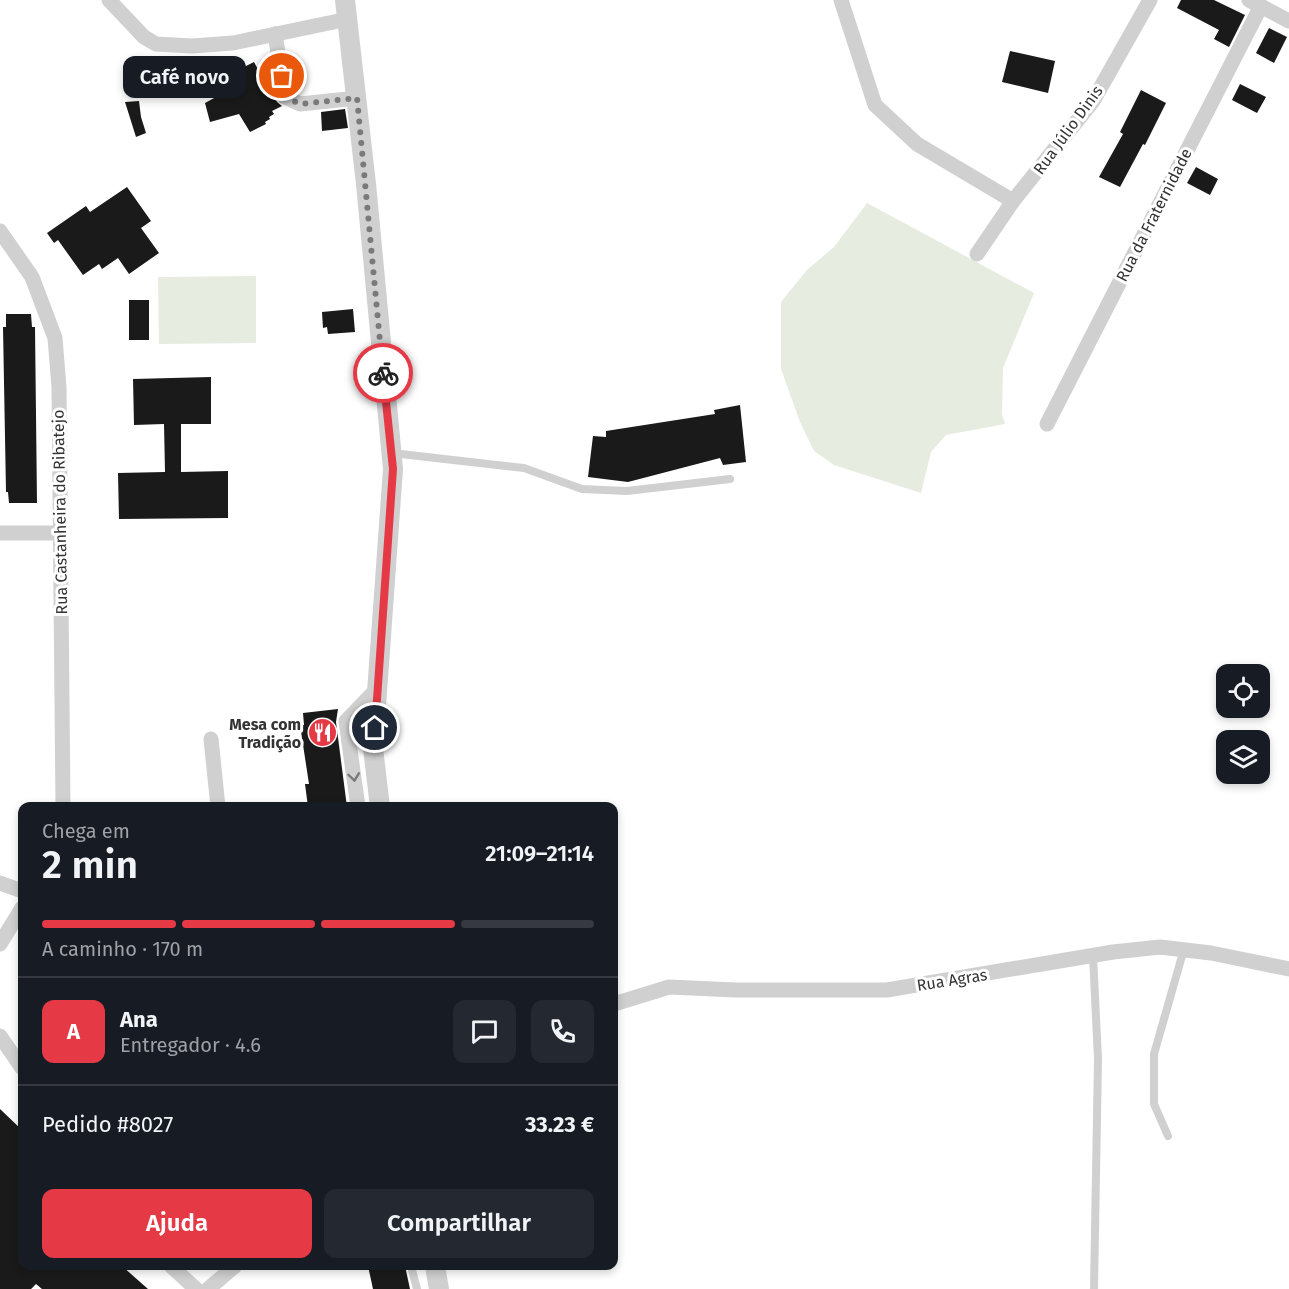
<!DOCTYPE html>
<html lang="pt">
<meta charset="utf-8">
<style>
:root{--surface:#171b24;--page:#242831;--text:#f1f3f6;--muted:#9ea1a6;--line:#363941;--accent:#e63946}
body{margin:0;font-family:"Fira Sans",sans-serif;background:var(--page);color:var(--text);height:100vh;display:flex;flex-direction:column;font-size:22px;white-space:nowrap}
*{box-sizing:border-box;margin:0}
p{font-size:20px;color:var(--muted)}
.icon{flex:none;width:33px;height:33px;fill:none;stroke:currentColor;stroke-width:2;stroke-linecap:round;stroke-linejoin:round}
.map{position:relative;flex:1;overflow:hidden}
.panel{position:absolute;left:18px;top:802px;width:600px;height:468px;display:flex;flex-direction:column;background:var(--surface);border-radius:12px;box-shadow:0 3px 9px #0003}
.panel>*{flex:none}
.controls{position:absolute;left:1216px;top:664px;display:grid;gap:12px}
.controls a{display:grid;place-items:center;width:54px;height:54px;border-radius:12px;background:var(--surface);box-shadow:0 3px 9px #0003;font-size:30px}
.pin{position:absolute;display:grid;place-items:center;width:51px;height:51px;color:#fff;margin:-26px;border:3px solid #fff;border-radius:50%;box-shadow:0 2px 6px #0007}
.courier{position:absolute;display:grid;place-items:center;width:60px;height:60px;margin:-30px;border:4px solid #e63946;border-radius:50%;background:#fff;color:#222;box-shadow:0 2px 8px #0007}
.bubble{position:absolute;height:42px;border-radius:12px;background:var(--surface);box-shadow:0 3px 9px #0003;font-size:20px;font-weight:600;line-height:42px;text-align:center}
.summary em{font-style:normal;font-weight:600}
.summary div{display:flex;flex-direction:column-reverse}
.summary{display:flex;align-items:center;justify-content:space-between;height:102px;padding:0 24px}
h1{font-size:39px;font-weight:600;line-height:45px}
.bar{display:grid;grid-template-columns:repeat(4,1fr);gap:9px 6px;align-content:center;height:72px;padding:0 24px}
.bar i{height:8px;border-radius:4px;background:var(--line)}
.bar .current{background:var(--accent)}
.bar p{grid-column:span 4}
.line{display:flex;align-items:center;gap:15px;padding:0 24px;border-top:2px solid var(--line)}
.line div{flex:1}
.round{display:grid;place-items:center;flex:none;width:63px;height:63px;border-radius:12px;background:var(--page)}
.action{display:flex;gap:12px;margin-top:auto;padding:12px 24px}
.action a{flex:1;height:69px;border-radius:12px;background:var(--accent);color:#fff;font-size:24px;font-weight:600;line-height:69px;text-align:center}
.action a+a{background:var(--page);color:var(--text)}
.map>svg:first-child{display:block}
.green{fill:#e6ecdf}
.building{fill:#1a1a1a}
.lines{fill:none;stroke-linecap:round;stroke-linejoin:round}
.service{stroke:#d0d0d0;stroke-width:8}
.minor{stroke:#d0d0d0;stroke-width:15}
.tertiary{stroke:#d0d0d0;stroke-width:20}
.oneway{stroke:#7a7a7a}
.done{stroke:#7a7a7a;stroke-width:6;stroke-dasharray:0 10.8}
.route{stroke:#e63946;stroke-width:8}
.labels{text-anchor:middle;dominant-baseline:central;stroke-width:6;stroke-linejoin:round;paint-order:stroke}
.street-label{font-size:16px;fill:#333;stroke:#fff}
.poi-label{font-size:16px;font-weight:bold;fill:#333;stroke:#fff;text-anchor:end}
</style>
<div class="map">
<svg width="1289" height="1289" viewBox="0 0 1289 1289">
<rect width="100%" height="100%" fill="#fff"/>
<g class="green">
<polygon points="867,203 1034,293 1003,368 1002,414 1005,424 946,435 931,452 921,493 834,465 814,451 800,422 781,369 781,302 807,270 834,247"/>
<polygon points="256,276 256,343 159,344 158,277"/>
</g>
<g class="building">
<polygon points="1181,0 1214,0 1245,15 1229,47 1214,39 1219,30 1177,8"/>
<polygon points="1269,28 1287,37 1274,63 1256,53"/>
<polygon points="1010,51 1055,61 1048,93 1002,82"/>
<polygon points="254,62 268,88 271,86 277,102 282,106 272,111 274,114 269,117 270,119 265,122 266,124 250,132 239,114 210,122 205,103 238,85 232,73"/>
<polygon points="1240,84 1266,97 1257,113 1232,100"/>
<polygon points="1141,90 1166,103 1145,145 1143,144 1120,187 1099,177 1123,134 1120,132"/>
<polygon points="139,101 141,117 146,133 136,137 125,102"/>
<polygon points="345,109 348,128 322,131 321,112"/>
<polygon points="1196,167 1218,179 1210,195 1187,183"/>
<polygon points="127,187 151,221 141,228 159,253 129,274 118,258 102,269 99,264 83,275 58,240 54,243 47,233 86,206 90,212"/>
<rect x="129" y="300" width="20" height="40"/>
<polygon points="353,309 355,332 328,334 327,327 323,328 322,312"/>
<polygon points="6,314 31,314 32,327 35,327 37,503 9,503 8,492 6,492 3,327 6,327"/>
<polygon points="211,377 211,424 181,424 181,472 228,471 228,518 119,519 118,473 165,472 164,424 134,425 133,379"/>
<polygon points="740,405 746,462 723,465 720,458 628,482 588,477 593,436 606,437 606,431 715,414 714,410"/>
<polygon points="338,709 336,722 347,807 308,807 305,784 309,784 300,725 304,725 303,713"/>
<polygon points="0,1109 22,1130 22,1266 122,1266 148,1289 42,1289 36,1284 31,1289 0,1289"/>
<polygon points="368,1266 405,1266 410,1289 373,1289"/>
</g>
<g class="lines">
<g class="service">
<polyline points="392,453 524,468 582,489 627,491 730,479"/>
<polyline points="1093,955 1098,1059 1094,1289"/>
<polyline points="1168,1136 1154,1104 1154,1054 1184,949"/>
<polyline points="411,1266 417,1289"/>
</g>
<g class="minor">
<polyline points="109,0 144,37 156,44 192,46 233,43 348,19"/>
<polyline points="841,0 875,105 917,144 1013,201"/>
<polyline points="1249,0 1289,21"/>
<polyline points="275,34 285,97 300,104 357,98"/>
<polyline points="0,231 32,277 55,338 59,387 63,807"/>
<polyline points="977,254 1013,201 1093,101 1150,0"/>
<polyline points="1047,424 1261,6"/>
<polyline points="0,533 60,533"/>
<polyline points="211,739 218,807"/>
<polyline points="358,807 346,721 377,689"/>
<polyline points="0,883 22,891"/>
<polyline points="0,944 22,908"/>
<polyline points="614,1004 669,987 735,990 887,990 1113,952 1160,947 1211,953 1289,969"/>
<polyline points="0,1036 22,1068"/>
<polyline points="171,1266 196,1289"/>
<polyline points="208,1289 235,1266"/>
</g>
<g class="tertiary">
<polyline points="345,0 366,184 393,469 373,748 380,807"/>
<polyline points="435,1266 439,1289"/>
</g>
</g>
<defs><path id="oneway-chevron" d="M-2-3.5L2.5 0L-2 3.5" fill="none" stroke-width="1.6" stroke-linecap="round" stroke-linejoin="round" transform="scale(1.5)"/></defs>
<use class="oneway" href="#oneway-chevron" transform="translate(354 777) rotate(82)"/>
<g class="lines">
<polyline class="done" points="282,76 285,97 300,104 357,98 383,373"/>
<polyline class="route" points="375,728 393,469 383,373"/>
</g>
<defs>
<symbol id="restaurant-disc" viewBox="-11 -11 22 22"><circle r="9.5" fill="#e63946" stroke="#fff"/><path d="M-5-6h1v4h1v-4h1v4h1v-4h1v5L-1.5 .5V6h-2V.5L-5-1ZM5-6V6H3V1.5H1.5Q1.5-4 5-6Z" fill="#fff"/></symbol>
</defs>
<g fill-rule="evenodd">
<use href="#restaurant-disc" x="306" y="716" width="33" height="33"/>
</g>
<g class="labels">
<g class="street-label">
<text transform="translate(1068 130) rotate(-54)">Rua Júlio Dinis</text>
<text transform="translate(1154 215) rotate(-63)">Rua da Fraternidade</text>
<text transform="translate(60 512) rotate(-91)">Rua Castanheira do Ribatejo</text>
<text transform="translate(952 980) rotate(-9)">Rua Agras</text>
</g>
<g class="poi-label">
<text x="301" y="724">Mesa com<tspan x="301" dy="18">Tradição</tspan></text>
</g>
</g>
</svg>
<div class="controls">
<a><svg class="icon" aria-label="locate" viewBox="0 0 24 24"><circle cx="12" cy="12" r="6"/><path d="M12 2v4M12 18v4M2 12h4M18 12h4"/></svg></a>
<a><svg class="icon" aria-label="layers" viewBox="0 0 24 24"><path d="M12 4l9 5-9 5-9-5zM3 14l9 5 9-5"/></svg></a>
</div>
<div class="pin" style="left:282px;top:76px;background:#ea580c"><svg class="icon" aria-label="bag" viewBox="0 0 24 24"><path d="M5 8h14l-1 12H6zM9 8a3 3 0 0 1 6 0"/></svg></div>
<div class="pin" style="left:375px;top:728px;background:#1f2937"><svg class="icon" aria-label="home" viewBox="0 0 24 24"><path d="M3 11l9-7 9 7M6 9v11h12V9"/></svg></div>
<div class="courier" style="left:383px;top:373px"><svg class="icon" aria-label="bike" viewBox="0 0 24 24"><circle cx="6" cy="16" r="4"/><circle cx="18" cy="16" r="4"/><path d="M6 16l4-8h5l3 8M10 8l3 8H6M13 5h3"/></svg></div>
<div class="bubble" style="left:123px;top:56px;width:123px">Café novo</div>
<section class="panel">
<div class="summary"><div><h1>2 min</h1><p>Chega em</p></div><em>21:09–21:14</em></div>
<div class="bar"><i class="current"></i><i class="current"></i><i class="current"></i><i></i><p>A caminho · 170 m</p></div>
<div class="line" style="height:108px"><b class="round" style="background:var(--accent);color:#fff">A</b><div><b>Ana</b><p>Entregador · 4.6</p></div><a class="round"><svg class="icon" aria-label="chat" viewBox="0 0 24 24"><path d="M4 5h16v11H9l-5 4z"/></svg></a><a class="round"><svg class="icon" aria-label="phone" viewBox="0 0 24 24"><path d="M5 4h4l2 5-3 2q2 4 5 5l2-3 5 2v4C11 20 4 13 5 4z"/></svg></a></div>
<div class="line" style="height:78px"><div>Pedido #8027</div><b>33.23 €</b></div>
<div class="action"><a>Ajuda</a><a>Compartilhar</a></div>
</section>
</div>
